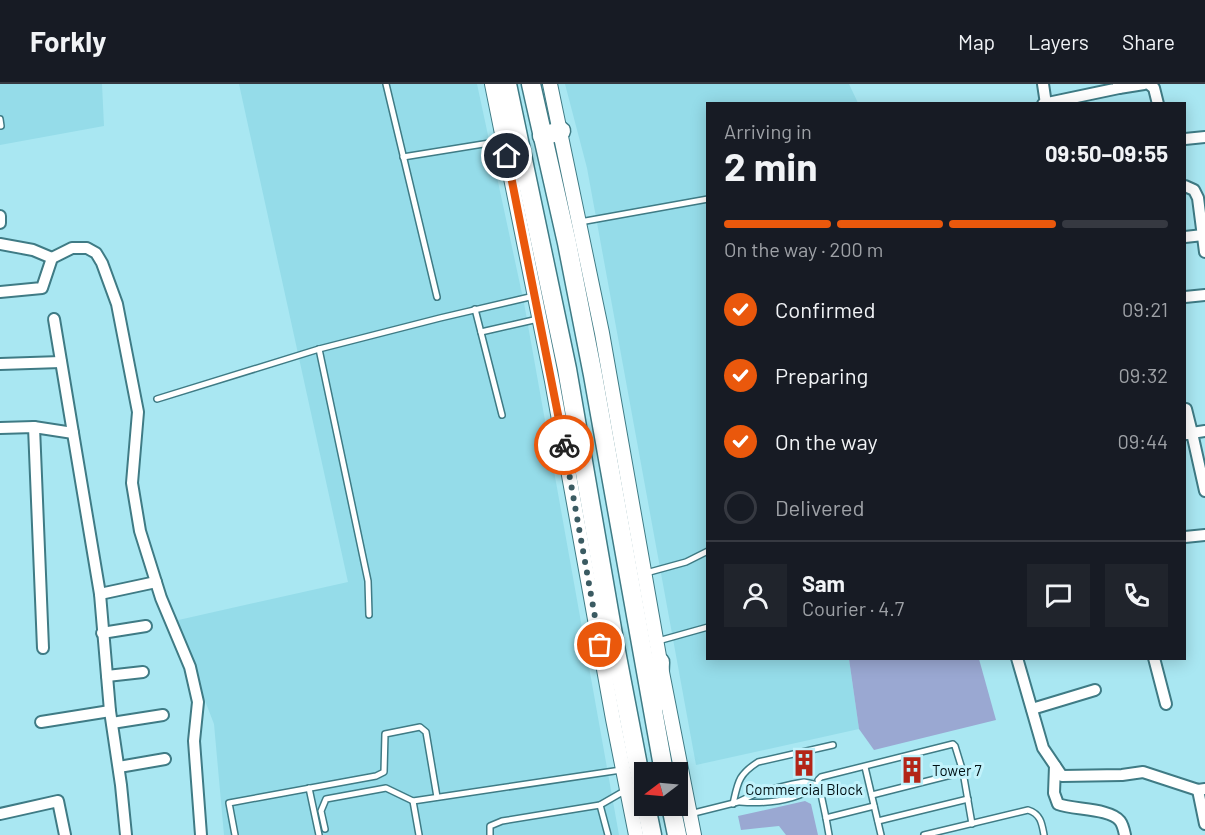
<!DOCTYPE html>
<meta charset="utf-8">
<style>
:root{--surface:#171b24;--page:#20242c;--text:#f1f3f6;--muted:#9ea1a6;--line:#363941;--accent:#ea580c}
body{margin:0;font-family:Barlow,sans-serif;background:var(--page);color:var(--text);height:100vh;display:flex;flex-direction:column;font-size:22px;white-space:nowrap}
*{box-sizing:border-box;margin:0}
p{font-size:20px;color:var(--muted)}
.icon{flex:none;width:33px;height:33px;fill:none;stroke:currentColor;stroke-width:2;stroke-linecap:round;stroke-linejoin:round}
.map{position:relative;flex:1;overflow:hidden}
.details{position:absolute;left:706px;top:18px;width:480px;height:558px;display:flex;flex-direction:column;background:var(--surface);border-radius:0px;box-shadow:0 3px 15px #0003}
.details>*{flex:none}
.needle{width:39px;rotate:254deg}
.controls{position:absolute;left:634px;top:678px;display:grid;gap:12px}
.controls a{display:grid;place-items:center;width:54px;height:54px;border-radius:0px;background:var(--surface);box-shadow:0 3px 15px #0003;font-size:30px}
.pin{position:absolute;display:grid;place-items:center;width:51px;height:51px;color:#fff;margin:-26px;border:3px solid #fff;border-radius:50%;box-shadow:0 2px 6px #0007}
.courier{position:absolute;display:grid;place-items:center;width:60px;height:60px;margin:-30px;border:4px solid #ea580c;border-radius:50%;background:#fff;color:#222;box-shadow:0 2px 8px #0007}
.head em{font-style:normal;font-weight:700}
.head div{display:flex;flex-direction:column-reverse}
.head{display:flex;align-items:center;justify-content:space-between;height:102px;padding:0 18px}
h1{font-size:39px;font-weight:700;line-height:45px}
.bar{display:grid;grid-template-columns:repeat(4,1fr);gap:9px 6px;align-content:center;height:72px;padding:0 18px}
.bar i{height:8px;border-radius:4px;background:var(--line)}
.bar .current{background:var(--accent)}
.bar p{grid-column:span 4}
.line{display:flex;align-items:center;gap:15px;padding:0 18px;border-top:2px solid var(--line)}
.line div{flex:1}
.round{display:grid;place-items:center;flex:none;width:63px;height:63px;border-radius:0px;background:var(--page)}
ol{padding:0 18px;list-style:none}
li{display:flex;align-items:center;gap:18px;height:66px}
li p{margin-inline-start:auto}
li .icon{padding:6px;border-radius:50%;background:var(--accent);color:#fff;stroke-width:4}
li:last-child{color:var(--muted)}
li i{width:33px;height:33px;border:3px solid var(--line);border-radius:50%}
header{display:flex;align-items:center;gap:36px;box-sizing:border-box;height:84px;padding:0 30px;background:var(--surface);border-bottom:2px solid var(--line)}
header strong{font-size:28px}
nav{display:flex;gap:33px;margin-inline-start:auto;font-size:21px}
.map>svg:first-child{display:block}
.built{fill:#95dce9}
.green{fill:#9aa8d2}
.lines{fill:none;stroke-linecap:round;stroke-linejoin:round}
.service-casing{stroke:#3f7b85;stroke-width:8}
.minor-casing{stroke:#3f7b85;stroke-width:14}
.tertiary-casing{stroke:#3f7b85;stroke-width:16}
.trunk-casing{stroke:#3f7b85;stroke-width:21}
.service{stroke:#fff;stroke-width:5}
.minor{stroke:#fff;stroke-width:10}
.tertiary{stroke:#fff;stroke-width:14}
.trunk{stroke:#fff;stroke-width:18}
.done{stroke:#3b5b62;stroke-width:6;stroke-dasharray:0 10.8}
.route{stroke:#ea580c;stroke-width:8}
.labels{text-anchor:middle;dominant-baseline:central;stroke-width:6;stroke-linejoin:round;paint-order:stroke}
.poi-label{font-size:15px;fill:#001014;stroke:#c1f2fb;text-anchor:start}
</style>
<header>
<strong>Forkly</strong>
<nav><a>Map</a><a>Layers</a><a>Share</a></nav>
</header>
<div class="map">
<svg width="1205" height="751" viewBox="0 0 1205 751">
<rect width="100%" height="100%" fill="#a9e7f2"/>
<g class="built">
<polygon points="0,0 102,0 104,42 0,61"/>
<polygon points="239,0 477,0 524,219 619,751 224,751 214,640 174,537 348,498"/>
<polygon points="565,0 849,0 858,19 708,20 708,574 849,575 859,645 696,681 587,84"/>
</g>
<g class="green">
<polygon points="849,575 979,575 996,636 874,666 859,645"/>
<polygon points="805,717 811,720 818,751 786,751 779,742 741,746 738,732"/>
</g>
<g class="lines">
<defs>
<g id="service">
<polyline points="386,0 437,213"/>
<polyline points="0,35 1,42"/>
<polyline points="403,73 502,57"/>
<polyline points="580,138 708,115"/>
<polyline points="475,225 502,331"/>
<polyline points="481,248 538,235"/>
<polyline points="319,265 368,497 369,531"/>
<polyline points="157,315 319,265 440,234 534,212"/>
<polyline points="646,489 686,478 708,467"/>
<polyline points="658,557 708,543"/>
<polyline points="865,683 881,751"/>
<polyline points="309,704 319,751"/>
<polyline points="872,711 963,688"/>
<polyline points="413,717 419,751"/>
<path d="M740,718C767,720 796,717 818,701"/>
<path d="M733,720C738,698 738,691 758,678L833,661"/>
<polyline points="600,721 608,751"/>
<polyline points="874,722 826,734 818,696 821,693 953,660 955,662 963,688 972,740"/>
<polyline points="690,730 738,718 759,708 793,700 804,698 818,701"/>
<polyline points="826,734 829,751"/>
<polyline points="878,737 968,715"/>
<polyline points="325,745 321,727 326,715 386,704 413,717 621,686"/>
<polyline points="235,751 229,719 376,692 384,688 385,650 420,643 426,648 437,713"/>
<polyline points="490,751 490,742 502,737 600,721 626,706"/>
<path d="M924,751L1028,726C1041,730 1042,740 1044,751"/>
</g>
<g id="minor">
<polyline points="1043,0 1046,20"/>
<polyline points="1149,0 1154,4 1158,20"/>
<polyline points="1119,4 1144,0"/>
<polyline points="1043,20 1119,4 1118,0"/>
<polyline points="1185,55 1205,53"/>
<polyline points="1185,102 1194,106 1198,114 1205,168"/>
<polyline points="0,132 0,139"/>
<polyline points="1185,153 1203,151"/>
<polyline points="0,160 33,166 52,174"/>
<polyline points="0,208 42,204 52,174 72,164 87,164 96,169 102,179 117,220 138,328 132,399 140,447 161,514 190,583 198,618 194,657 201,751"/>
<polyline points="1185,213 1205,211"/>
<polyline points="54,235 73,349"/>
<polyline points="0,280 61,278"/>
<polyline points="1186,325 1192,349 1187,350"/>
<polyline points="34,343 43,564"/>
<polyline points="0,344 34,343 73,349 100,510 110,627 121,701 126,751"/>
<polyline points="1205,347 1192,349 1205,407"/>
<polyline points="1185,453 1205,451"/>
<polyline points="100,510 156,498"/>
<polyline points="102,549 146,542"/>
<polyline points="1017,574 1043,664 1062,692 1122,691 1143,688 1198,706 1205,705"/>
<polyline points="1154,574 1166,620"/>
<polyline points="107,592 143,588"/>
<polyline points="1032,625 1095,606"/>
<polyline points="41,638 110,627"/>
<polyline points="112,639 163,631"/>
<path d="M1055,682L1054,709L1058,720C1073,726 1110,724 1120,737C1123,741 1124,746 1125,751"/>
<polyline points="119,683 165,675"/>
<polyline points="1198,706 1205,740"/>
<polyline points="0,730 58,717 65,751"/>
</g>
<g id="tertiary">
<polyline points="492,0 552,297 613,635 636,751"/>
<polyline points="550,0 602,249 660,578 694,751"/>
</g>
<g id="trunk">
<polyline points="507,0 567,285 615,562 645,718"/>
<polyline points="531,0 567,159 593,291 664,688"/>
<polyline points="542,52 561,47"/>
<polyline points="658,618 660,578"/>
<polyline points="646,722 652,751"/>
<polyline points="671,722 677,751"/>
</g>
</defs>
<use href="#service" class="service-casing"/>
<use href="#minor" class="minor-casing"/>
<use href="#tertiary" class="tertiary-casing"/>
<use href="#trunk" class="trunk-casing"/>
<use href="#service" class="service"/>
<use href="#minor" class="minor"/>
<use href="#tertiary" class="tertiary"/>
<use href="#trunk" class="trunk"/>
</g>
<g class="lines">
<polyline class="done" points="564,361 600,561"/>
<polyline class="route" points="507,72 564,361"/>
</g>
<defs>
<symbol id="building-bare" viewBox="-9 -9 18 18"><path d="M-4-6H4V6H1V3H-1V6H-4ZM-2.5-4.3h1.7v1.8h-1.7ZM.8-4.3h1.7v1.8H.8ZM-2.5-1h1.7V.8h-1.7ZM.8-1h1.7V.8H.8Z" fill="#b32517" stroke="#c1f2fb" stroke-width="2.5" paint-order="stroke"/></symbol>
</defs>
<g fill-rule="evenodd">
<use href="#building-bare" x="785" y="660" width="38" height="38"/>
<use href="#building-bare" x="893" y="667" width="38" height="38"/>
</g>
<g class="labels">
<g class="poi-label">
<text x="932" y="686">Tower 7</text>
<text x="804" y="705" text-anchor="middle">Commercial Block</text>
</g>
</g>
</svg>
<div class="controls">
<a><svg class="needle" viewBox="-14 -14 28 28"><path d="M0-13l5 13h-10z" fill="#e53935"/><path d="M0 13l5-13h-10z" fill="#9ea1a6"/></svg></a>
</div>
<div class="pin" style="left:600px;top:561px;background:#ea580c"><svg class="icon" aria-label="bag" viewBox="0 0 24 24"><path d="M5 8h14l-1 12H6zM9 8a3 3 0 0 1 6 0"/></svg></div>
<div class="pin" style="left:507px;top:72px;background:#1f2937"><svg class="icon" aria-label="home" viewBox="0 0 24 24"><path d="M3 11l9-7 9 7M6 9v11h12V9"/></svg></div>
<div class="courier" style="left:564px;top:361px"><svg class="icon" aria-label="bike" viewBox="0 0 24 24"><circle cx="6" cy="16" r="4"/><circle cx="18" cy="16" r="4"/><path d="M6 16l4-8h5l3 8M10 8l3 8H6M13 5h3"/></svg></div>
<section class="details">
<div class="head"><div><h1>2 min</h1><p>Arriving in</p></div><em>09:50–09:55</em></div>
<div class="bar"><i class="current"></i><i class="current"></i><i class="current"></i><i></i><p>On the way · 200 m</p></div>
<ol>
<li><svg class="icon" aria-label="check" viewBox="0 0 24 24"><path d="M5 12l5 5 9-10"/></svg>Confirmed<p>09:21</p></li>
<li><svg class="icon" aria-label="check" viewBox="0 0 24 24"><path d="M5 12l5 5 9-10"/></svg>Preparing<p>09:32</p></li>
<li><svg class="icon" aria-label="check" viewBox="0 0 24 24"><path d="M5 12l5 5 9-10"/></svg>On the way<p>09:44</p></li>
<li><i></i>Delivered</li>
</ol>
<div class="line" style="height:108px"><a class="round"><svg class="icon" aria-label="person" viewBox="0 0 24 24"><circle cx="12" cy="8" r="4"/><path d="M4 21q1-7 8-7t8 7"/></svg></a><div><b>Sam</b><p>Courier · 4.7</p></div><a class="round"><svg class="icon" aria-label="chat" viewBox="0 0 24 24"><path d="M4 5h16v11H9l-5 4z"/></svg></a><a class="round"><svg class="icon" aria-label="phone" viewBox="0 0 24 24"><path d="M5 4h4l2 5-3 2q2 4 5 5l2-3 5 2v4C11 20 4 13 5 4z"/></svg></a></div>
</section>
</div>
